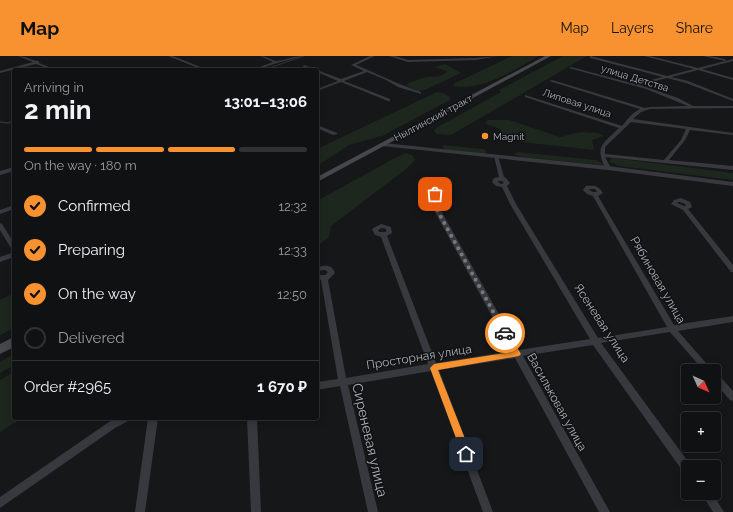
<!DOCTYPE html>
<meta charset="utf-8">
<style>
:root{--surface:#101112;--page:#1e1f20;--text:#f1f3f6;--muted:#9c9d9f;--line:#303132;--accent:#f8912f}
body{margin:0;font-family:Raleway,sans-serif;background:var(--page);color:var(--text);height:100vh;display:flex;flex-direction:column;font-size:15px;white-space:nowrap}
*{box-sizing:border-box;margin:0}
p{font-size:13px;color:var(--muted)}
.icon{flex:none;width:22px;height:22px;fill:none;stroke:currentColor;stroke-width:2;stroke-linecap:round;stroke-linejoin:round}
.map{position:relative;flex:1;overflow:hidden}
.side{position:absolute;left:12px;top:12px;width:307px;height:352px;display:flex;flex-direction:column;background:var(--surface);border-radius:4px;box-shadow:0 2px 10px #0003,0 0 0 1px var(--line)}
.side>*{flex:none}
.needle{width:26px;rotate:135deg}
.buttons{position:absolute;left:681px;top:308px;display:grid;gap:8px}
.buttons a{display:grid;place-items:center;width:40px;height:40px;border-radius:4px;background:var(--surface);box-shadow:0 2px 10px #0003,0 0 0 1px var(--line);font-size:20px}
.pin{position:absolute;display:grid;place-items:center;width:34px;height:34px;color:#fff;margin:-17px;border-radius:8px;box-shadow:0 2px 6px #0006}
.courier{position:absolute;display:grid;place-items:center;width:40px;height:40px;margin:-20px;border:3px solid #f8912f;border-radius:50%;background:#fff;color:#222;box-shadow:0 1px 5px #0007}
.headline em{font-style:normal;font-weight:700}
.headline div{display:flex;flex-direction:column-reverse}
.headline{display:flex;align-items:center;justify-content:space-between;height:68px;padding:0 12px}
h1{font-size:26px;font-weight:700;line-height:30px}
.bar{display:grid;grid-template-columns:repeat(4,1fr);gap:6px 4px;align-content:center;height:48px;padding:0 12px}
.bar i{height:5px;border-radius:3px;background:var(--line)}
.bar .selected{background:var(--accent)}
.bar p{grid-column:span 4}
.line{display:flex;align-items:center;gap:10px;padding:0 12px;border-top:1px solid var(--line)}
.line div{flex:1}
ol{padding:0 12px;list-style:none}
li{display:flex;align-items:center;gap:12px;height:44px}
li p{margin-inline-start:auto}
li .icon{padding:4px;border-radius:50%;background:var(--accent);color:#111;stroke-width:4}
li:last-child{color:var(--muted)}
li i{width:22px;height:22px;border:2px solid var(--line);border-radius:50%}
header{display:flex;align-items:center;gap:24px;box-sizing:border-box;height:56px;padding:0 20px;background:var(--accent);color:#111}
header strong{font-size:19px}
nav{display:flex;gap:22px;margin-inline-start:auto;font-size:14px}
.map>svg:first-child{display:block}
.green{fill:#1e271e}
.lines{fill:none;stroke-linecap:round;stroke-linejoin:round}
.stream-far1{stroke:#2c383d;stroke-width:1}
.stream{stroke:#2c383d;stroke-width:1.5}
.minor{fill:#37393e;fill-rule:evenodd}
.tertiary{fill:#37393e;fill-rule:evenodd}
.secondary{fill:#45494e;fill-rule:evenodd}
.route{fill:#f8912f}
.done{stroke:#757a81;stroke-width:4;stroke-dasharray:0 7.2}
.poi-dot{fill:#f8912f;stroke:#111213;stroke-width:1.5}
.labels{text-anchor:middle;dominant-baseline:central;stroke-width:3;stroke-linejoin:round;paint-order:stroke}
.far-street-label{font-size:10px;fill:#a8b0b9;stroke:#111213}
.far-poi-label{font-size:10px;fill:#a8b0b9;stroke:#111213;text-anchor:start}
.street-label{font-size:12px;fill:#a8b0b9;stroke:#111213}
.near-street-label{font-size:14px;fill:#a8b0b9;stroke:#111213}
</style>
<header>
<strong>Map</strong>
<nav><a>Map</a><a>Layers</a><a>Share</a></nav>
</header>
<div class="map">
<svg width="733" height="456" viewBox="0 0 733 456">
<rect width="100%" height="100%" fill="#161718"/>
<g class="green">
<path d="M512,0H539C513,14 484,35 453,30L455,27Z"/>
<polygon points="563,0 587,0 451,79 437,78 434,75 436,72 501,36 499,34"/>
<path d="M445,8L461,17L425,34L417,35L407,30V28C412,26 418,23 423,22C432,19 440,24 447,15L434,11Z"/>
<polygon points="437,36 443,37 450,41 450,44 382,80 349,89 317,110 317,93"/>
<polygon points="488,64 509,64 560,81 581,76 598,77 604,80 592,84 594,94 521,86 509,83 505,81 500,73 488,69 485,66"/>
<polygon points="444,89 483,93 487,96 484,98 448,94 442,92"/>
<polygon points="518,96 595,104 604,108 601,109 522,101 513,98"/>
<polygon points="406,97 412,99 415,104 406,113 331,170 329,181 317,190 317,145 393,103"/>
<polygon points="613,102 733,117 733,124 619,110 610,106 610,104"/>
<polygon points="14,237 14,272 0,279 0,244"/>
<polygon points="14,298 14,309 0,317 0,306"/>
<polygon points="14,316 14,362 22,362 0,376 0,324"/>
</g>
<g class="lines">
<polyline class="stream-far1" points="263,14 304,0"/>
<polyline class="stream" points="0,66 8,67 14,65"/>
<g class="minor">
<path d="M18,0C26,0 32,5 39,5V7L57,14H52L36,8L0,17V15L33,6Z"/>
<polygon points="168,0 173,0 208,14 203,14"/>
<path d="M260,0C266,0 271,4 276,5C282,5 294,0 303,0L277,7L256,14H251L273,6Z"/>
<path d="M370,0H375L356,9C378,18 399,29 421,36V38L398,31L386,24L367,16L344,25L390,43V45H388L341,26L317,35V33L338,25L317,16V14L341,23L364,15L351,9Z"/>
<polygon points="389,0 395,0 408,4 476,2 498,0 476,4 408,6"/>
<path d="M591,0L667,20L694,13L644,0H650L698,12L725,5L703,0H710L725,3L726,5L733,3V5L702,13L733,22V24L698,14L671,21L688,25L733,43V45L686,27L667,22L640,29L678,42L693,50H733V52L650,53L641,56L633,63L733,77V79L690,74L685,84L669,104L733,110V114L605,101L611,112L608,114L606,113C594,90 603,88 619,72L525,41V39L622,70C627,64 632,57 640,53L549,25L552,24L645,52L650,51L688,50L646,33L569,12L571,11L635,28L663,21L590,2V0ZM631,66L686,73L681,84L664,104L605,98V91Z"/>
<polygon points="304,9 315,13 316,14 311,14 303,11"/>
<polygon points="91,13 111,13 113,14 89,14"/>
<polygon points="317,69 337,77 337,78 333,79 317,72"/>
<path d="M494,99L498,100L504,121L506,122L510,127L507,130L516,148L598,282L667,271L593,140L587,138L583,134L586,130C594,129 599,130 603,137L598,140L674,269L733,260V266L678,275L713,315H704L670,276L601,287L692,411H688V418L684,417L593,289L523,300L610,456H599L515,302L439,314L493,456H483L431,315L348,329L378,456H368L340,330L317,334V326L338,323L321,224L317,223V219H325L328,216L325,214L317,215V211C325,209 332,208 335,217L328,224L346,322L428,308L381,181L375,179L372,173L381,168L391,171L392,177L387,180L436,307L511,295L429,145L423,143L419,139L422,135H434L439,141L435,144L519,294L590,283L510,148L502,131L496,130L492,126L494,122L499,121L494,100ZM498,125H502L504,127L501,128L498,126ZM590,133H595L597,136H593L589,134ZM426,138H430L433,141L429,142L425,139ZM382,172L386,173V176H379L378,174Z"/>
<polygon points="14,111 14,115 0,119 0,115"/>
<path d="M681,142L690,146L692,151L688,153L733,209V216H731L683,154L671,148L674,144ZM678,146H680L685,148L686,150H684L677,147Z"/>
<polygon points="14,149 14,153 0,158 0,154"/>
<polygon points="0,167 2,168 14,187 14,194 12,194 0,174"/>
<polygon points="14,196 14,201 0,206 0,201"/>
<polygon points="714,316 717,317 733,335 733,345 730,344 714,326"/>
<polygon points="116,362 130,362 128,365 115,372 0,452 0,441 109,366"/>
<polygon points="148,362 158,362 145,456 135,456"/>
<polygon points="247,362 257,362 261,456 251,456"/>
<polygon points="701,437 712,437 724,456 713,456"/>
</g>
<polygon class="tertiary" points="384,87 608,110 733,126 733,130 608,114 382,90 381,89"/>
<g class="secondary">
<polygon points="545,0 551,0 317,126 317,121"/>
<polygon points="14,281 14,291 0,298 0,288"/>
</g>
</g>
<polygon class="route" points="505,274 507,275 521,298 519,300 438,314 471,398 470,401 466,403 463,401 462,398 430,312 434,308 512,296 501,277"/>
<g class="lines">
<polyline class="done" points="435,138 436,141 431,143 505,277"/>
</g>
<circle class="poi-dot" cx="485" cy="80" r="4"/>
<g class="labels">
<g class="far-street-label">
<text transform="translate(635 22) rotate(17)">улица Детства</text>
<text transform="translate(577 47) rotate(18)">Липовая улица</text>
<text transform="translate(433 62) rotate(-28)">Нылгинский тракт</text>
</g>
<g class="far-poi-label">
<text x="493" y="80">Magnit</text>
</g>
<g class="street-label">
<text transform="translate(658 224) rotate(60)">Рябиновая улица</text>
<text transform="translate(602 267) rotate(57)">Ясеневая улица</text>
<text transform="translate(419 301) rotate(-9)">Просторная улица</text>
<text transform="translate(557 346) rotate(61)">Васильковая улица</text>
</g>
<g class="near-street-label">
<text transform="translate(370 384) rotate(77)">Сиреневая улица</text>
</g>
</g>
</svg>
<div class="buttons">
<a><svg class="needle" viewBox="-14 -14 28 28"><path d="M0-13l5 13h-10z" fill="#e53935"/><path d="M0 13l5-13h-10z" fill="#9c9d9f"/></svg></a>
<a>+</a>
<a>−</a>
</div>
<div class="pin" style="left:435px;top:138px;background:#ea580c"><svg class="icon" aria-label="bag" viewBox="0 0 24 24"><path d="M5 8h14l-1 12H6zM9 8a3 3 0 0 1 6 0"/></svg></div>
<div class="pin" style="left:466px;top:398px;background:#1f2937"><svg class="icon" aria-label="home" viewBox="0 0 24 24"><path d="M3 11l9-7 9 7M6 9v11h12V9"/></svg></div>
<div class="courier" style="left:505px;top:277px"><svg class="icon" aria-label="car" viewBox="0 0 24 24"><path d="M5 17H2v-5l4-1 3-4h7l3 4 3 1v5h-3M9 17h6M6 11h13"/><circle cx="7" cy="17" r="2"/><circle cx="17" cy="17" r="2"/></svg></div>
<section class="side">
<div class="headline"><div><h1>2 min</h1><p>Arriving in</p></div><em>13:01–13:06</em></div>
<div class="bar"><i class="selected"></i><i class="selected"></i><i class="selected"></i><i></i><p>On the way · 180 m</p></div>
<ol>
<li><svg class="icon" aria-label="check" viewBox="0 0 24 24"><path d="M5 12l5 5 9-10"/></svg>Confirmed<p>12:32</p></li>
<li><svg class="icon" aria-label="check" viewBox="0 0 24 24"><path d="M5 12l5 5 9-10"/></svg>Preparing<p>12:33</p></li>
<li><svg class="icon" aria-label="check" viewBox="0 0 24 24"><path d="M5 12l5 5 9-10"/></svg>On the way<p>12:50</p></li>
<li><i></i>Delivered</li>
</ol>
<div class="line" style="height:52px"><div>Order #2965</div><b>1 670 ₽</b></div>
</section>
</div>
